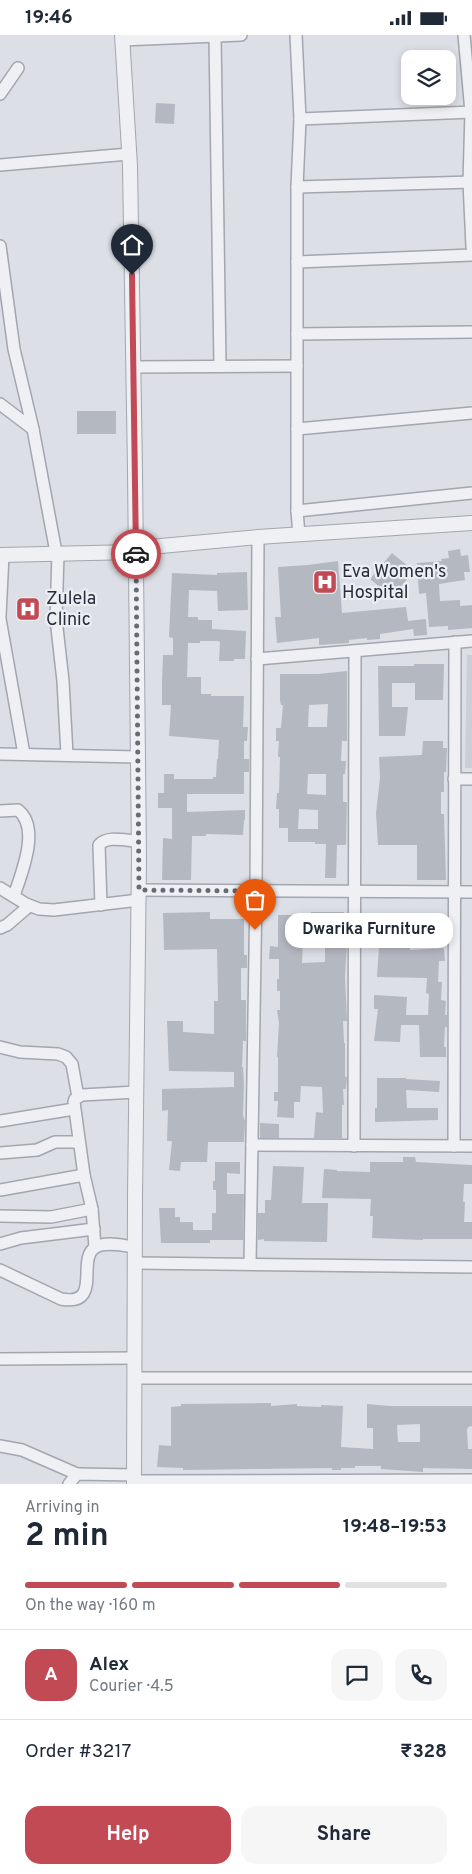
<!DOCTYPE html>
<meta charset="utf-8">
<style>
:root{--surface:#fff;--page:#f6f6f7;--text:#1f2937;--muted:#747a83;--line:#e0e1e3;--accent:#c24a54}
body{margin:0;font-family:Overpass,sans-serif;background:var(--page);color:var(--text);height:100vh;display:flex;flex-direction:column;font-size:19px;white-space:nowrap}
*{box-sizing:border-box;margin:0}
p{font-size:16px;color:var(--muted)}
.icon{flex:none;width:28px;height:28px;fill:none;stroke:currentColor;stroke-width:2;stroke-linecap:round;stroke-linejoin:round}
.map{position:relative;height:1449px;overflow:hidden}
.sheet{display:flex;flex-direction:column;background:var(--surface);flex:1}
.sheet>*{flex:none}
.fabs{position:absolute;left:401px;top:15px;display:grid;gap:10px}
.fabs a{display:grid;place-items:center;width:55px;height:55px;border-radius:10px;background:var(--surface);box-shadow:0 2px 8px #0003;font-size:25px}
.pin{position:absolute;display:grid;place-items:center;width:42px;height:42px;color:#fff;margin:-51px -21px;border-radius:50% 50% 50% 0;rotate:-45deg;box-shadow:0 0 5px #0007}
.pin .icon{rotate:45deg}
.courier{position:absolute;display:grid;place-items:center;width:50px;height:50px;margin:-25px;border:4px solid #c24a54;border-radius:50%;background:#fff;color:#222;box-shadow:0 1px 6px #0007}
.bubble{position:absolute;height:35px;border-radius:15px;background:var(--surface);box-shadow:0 2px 8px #0003;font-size:16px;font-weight:700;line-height:35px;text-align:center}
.head em{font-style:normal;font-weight:700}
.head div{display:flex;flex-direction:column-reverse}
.head{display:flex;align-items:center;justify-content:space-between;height:85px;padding:0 25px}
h1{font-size:32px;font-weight:700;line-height:38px}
.bar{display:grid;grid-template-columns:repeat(4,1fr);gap:8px 5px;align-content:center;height:60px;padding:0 25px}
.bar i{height:6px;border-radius:4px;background:var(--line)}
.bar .on{background:var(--accent)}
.bar p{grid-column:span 4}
.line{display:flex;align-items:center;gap:12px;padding:0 25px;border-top:1px solid var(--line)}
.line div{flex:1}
.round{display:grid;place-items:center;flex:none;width:52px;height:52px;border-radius:15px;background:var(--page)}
.button{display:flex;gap:10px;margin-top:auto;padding:10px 25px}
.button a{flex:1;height:58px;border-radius:15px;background:var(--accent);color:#fff;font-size:20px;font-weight:700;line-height:58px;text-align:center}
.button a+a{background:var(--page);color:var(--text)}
.status{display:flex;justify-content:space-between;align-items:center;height:35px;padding:0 25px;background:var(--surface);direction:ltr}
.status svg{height:14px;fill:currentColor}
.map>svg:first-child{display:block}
.built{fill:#cbced6}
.building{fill:#b4b8c1;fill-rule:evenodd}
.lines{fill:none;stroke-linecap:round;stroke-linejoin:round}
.minor-casing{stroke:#a2a6ae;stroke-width:14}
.tertiary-casing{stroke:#a2a6ae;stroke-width:16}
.minor{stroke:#eff0f4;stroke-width:11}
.tertiary{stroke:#eff0f4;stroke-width:14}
.done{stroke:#666b76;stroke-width:5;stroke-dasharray:0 9}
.route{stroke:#c24a54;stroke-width:6}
.labels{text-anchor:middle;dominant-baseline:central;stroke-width:4.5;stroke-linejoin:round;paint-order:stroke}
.poi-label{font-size:18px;fill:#272d3a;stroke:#ebeef3;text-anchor:start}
</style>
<div class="status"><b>19:46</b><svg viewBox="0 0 49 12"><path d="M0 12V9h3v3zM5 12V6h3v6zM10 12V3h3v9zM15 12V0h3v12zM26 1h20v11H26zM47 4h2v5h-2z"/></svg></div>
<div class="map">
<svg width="472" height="1449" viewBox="0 0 472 1449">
<rect width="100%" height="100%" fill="#dcdfe5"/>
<polygon class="built" points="467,620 472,620 472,733 465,733"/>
<g class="building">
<polygon points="156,68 175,69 174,89 155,88"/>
<rect x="77" y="376" width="39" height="23"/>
<polygon points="460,514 461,521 468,520 470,537 464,537 465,545 439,549 440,566 460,565 460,571 472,570 472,593 448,595 448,591 429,592 426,558 419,559 417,528 442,526 441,524 449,523 448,516"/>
<polygon points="392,518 414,536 392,562 370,544"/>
<polygon points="338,526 342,578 406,572 408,586 426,584 427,600 414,601 413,594 380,599 380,604 367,605 367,603 349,605 349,608 319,610 319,603 277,608 275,582 281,582 278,532 308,530"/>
<polygon points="247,537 248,575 218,576 217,556 189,555 188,582 198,582 198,585 212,585 212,594 246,596 245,624 234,624 234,626 219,626 220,607 218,606 200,606 200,608 188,608 187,642 201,642 201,659 211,659 211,661 244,661 243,692 248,692 247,706 244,706 244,724 249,724 249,737 244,737 244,759 187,759 187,777 245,775 245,785 244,785 243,800 206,799 206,801 192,801 191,845 162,845 163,803 172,804 172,773 158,773 158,758 164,758 164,739 174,739 174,744 213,744 213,742 216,742 217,724 218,724 219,705 169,701 171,670 162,670 162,648 163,620 173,620 173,603 169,602 172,538 217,540 217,538"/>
<polygon points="34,568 35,582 18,583 16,569"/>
<polygon points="414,629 444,629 443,665 415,665 415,648 392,648 392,672 408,672 405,701 379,701 378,631 414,631"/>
<path d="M347,636V706H342L341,726H346L345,739H343V767H347L346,810H337L336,843H325L326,809H315V807H288V793H279V774H276L277,758H279L280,722H278L279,706H276V693H281L283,670H281L280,665V639H318ZM328,669L327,692H308L309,670ZM308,739H326V760L307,759ZM299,774L318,775V794H298Z"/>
<polygon points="423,706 443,706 443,713 447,713 446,737 444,737 444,757 441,757 441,779 444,779 446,845 417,845 417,810 378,810 376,778 380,743 379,722 422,720"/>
<polygon points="210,877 210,884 244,884 244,920 247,920 247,933 241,933 241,965 246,965 246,1006 243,1006 242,1032 243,1032 244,1049 243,1080 245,1086 244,1107 208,1107 207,1127 181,1127 180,1136 169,1135 172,1106 167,1106 168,1075 162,1076 162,1054 234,1052 234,1037 169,1036 167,986 183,986 183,997 214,999 214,966 218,966 217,914 164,915 163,878"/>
<path d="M311,877H344V908H347L345,942L347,986H343L344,1008H345V1042H347L346,1054H343L344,1070H342V1103H314L316,1077L323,1078L322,1052L301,1051L300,1067H294V1083L277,1082L278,1066H274V1057H278V1022H277L279,988L277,975H280V956H277V944H279V924H269L270,911L278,912V880H311ZM305,904H325V927L302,928L303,905Z"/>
<polygon points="379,912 410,912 410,915 444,913 445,926 439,926 438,947 442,947 441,965 446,966 445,980 447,980 447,992 445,992 444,1012 446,1012 446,1022 420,1022 419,990 401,990 400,1007 374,1006 378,974 374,974 374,960 407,962 406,980 428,980 429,959 426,958 427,943 377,942"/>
<polygon points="377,1043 406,1043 406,1044 440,1046 439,1057 406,1055 407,1073 438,1073 438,1085 375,1087 375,1073 377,1073"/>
<polygon points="260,1088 279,1089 279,1103 260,1103"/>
<polygon points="403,1122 415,1122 416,1127 472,1130 472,1149 464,1149 463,1167 465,1167 464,1187 472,1187 472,1204 423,1204 423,1205 372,1203 373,1181 370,1181 371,1164 322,1163 324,1134 337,1135 337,1136 370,1137 370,1127 403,1127"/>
<polygon points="215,1127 240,1127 240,1139 227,1138 227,1159 244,1159 243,1205 210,1205 210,1208 161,1208 159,1173 175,1173 175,1182 180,1182 180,1187 193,1187 193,1195 212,1195 212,1178 216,1178 216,1155 213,1155 213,1146 215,1146"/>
<polygon points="273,1131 304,1132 302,1168 328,1168 327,1207 264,1206 264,1204 258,1205 258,1178 265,1178 265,1165 271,1165"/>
<path d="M271,1368V1371L297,1369V1371L321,1372V1370L343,1371L341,1412L373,1414V1393H367V1369L390,1371H472V1391L468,1392L467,1395L468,1414H472V1434L423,1433V1437L381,1434V1431H355V1433H341V1435H332V1433L183,1435V1433L157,1432L159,1410L171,1411V1372L181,1371V1369ZM420,1389V1407H398L397,1390Z"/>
</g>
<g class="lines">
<defs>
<g id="minor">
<polyline points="296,0 300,84 297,152 297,476 299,500"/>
<polyline points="464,0 471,77 469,147 472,212"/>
<polyline points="215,1 220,331"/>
<polyline points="122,5 241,0"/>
<polyline points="0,59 18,33"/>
<polyline points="300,84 472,77"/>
<polyline points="0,130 129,119"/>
<polyline points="297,152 472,147"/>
<polyline points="0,211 14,314 33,394"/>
<polyline points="297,227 472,220"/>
<polyline points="297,299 472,297"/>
<polyline points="134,332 297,331"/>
<polyline points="0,369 33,394 55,512"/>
<polyline points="297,394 472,378"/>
<polyline points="297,476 472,458"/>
<polyline points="58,519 56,584 63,646 67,720"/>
<polyline points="0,581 3,520"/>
<polyline points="0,584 24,719"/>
<polyline points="257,624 472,606"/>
<polyline points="0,719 138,722"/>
<polyline points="454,744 472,744"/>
<path d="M0,776L18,775C41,793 21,839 14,861"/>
<polyline points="0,853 26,869 39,874 54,875 139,865"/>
<polyline points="139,855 472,857"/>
<path d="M101,870L99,810C107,800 127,806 139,806"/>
<polyline points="0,893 7,890 29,871"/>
<polyline points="0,1012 20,1017 58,1019 66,1022 72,1029 78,1062"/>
<polyline points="0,1086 74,1074"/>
<polyline points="252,1110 472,1111"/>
<polyline points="354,1111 355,616"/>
<polyline points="454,1111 455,607"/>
<polyline points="0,1118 37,1115 55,1107 79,1107"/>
<polyline points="0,1155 84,1140"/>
<polyline points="0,1181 51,1182 92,1174"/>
<polyline points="0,1209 21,1203 94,1194"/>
<polyline points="95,1212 92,1174 84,1140 74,1067 75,1064 82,1060 136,1057"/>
<polyline points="135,1228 472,1232"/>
<polyline points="250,1229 256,856 258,502"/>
<path d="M0,1235L61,1264C104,1272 75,1223 96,1212C106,1206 124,1211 135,1212"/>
<polyline points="0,1324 135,1323"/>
<polyline points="134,1343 472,1343"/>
<polyline points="0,1411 22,1415 77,1439"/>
<polyline points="134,1446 472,1445"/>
<polyline points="69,1449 77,1439 134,1440"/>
</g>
<g id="tertiary">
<polyline points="122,0 130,131 135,435 139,823 135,1164 134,1449"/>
<polyline points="0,520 136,517 146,515 150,512 258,502 472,488"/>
</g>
</defs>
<use href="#minor" class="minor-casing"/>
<use href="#tertiary" class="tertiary-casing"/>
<use href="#minor" class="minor"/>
<use href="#tertiary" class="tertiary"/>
</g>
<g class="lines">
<polyline class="done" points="136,519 139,855 256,856 255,895"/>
<polyline class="route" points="132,240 136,519"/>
</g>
<defs>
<symbol id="hospital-square" viewBox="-11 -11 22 22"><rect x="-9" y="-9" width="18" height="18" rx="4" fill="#c24a54" stroke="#ebeef3"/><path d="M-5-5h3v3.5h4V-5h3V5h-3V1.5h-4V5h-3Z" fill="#fff"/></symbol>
</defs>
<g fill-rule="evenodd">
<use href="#hospital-square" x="311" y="533" width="28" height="28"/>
<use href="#hospital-square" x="14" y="560" width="28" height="28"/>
</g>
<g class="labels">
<g class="poi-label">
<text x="342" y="537">Eva Women's<tspan x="342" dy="21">Hospital</tspan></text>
<text x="46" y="564">Zulela<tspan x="46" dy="21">Clinic</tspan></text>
</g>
</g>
</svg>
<div class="fabs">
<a><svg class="icon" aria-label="layers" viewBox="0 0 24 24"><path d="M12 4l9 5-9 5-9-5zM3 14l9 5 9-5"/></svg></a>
</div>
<div class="pin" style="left:255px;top:895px;background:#ea580c"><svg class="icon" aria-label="bag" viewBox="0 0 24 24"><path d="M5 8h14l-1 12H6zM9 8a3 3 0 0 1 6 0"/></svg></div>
<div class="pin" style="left:132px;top:240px;background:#1f2937"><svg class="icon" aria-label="home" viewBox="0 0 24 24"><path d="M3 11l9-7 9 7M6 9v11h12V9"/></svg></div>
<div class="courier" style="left:136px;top:519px"><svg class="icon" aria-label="car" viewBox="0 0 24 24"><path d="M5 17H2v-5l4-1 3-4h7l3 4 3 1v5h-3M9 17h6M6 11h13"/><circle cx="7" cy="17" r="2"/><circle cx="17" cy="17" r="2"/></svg></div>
<div class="bubble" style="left:285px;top:878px;width:168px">Dwarika Furniture</div>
</div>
<section class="sheet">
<div class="head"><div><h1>2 min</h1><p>Arriving in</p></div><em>19:48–19:53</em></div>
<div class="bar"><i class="on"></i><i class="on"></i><i class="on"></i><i></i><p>On the way · 160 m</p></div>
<div class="line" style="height:90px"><b class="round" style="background:var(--accent);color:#fff">A</b><div><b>Alex</b><p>Courier · 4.5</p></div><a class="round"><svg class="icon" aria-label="chat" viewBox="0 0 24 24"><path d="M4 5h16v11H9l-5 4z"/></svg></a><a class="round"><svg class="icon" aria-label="phone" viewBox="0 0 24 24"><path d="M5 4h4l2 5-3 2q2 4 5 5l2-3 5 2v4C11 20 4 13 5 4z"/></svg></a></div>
<div class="line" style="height:65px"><div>Order #3217</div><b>₹328</b></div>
<div class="button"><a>Help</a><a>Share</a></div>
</section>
